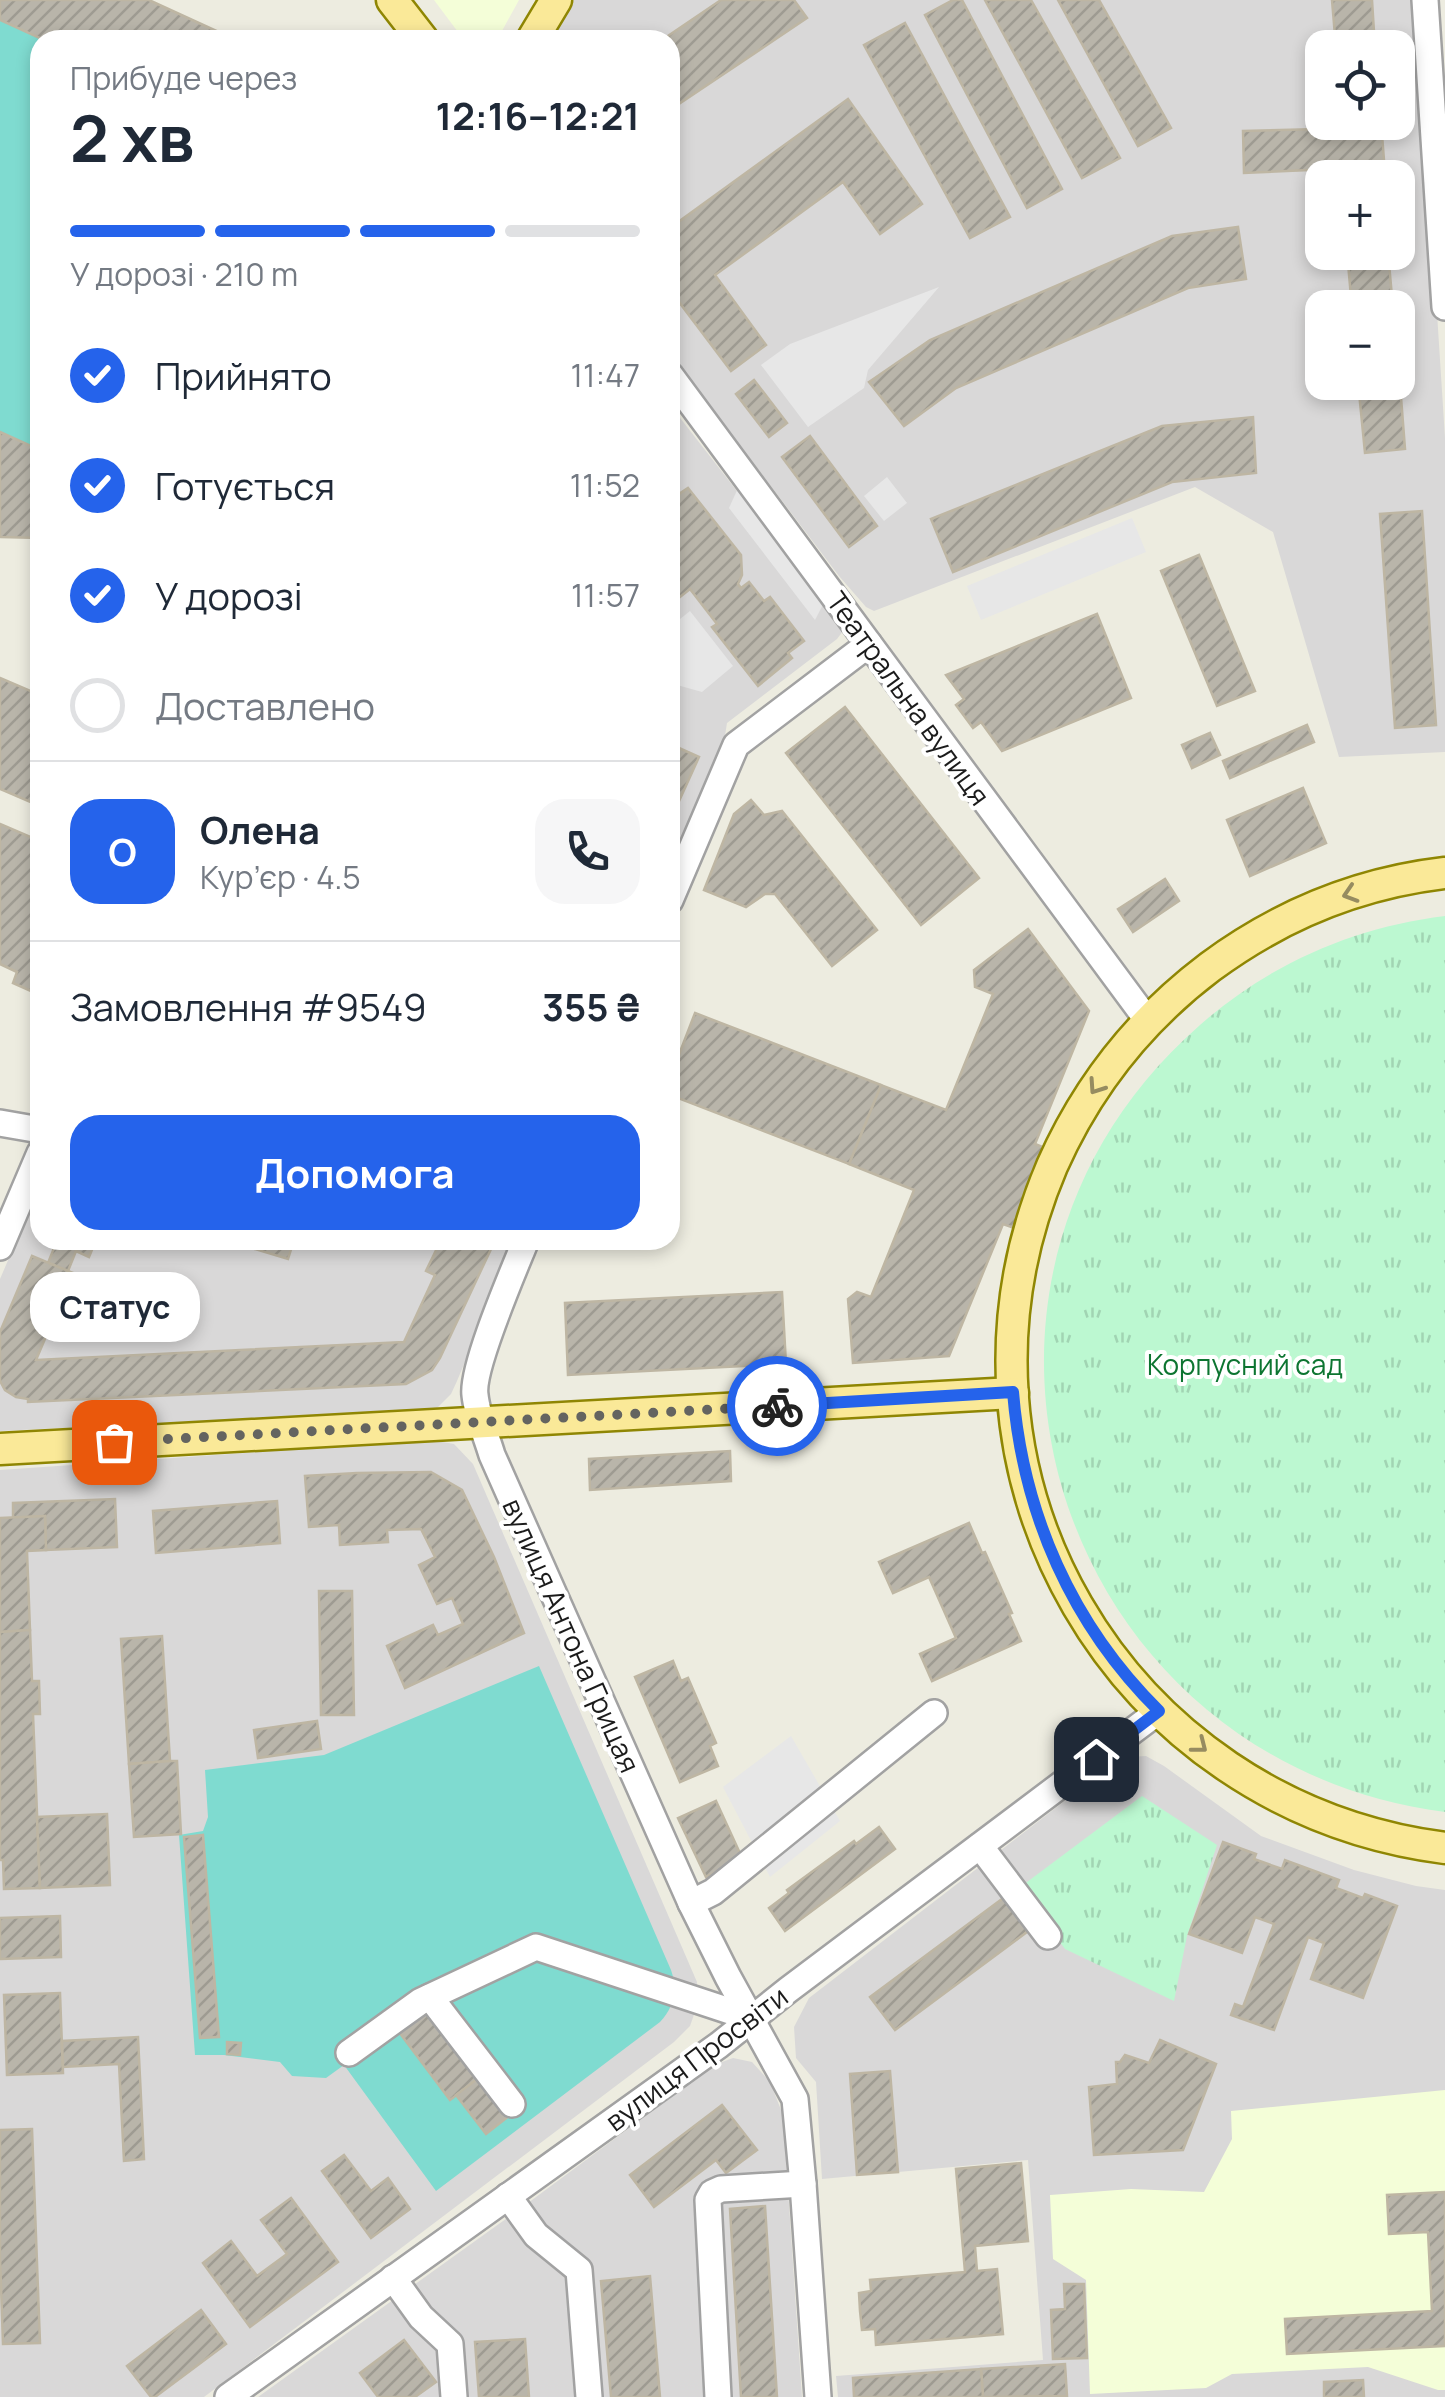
<!DOCTYPE html>
<html lang="uk">
<meta charset="utf-8">
<style>
:root{--surface:#fff;--page:#f6f6f7;--text:#1f2937;--muted:#747a83;--line:#e0e1e3;--accent:#2563eb}
body{margin:0;font-family:Manrope,sans-serif;background:var(--page);color:var(--text);height:100vh;display:flex;flex-direction:column;font-size:38px;white-space:nowrap}
*{box-sizing:border-box;margin:0}
p{font-size:32px;color:var(--muted)}
.icon{flex:none;width:55px;height:55px;fill:none;stroke:currentColor;stroke-width:2;stroke-linecap:round;stroke-linejoin:round}
.map{position:relative;flex:1;overflow:hidden}
.details{position:absolute;left:30px;top:30px;width:650px;height:1220px;display:flex;flex-direction:column;background:var(--surface);border-radius:30px;box-shadow:0 5px 15px #0003}
.details>*{flex:none}
.tools{position:absolute;left:1305px;top:30px;display:grid;gap:20px}
.tools a{display:grid;place-items:center;width:110px;height:110px;border-radius:20px;background:var(--surface);box-shadow:0 5px 15px #0003;font-size:50px}
.pin{position:absolute;display:grid;place-items:center;width:85px;height:85px;color:#fff;margin:-42px;border-radius:20px;box-shadow:0 5px 15px #0006}
.courier{position:absolute;display:grid;place-items:center;width:100px;height:100px;margin:-50px;border:8px solid #2563eb;border-radius:50%;background:#fff;color:#222;box-shadow:0 2px 12px #0007}
.bubble{position:absolute;height:70px;border-radius:30px;background:var(--surface);box-shadow:0 5px 15px #0003;font-size:32px;font-weight:700;line-height:70px;text-align:center}
.headline em{font-style:normal;font-weight:700}
.headline div{display:flex;flex-direction:column-reverse}
.headline{display:flex;align-items:center;justify-content:space-between;height:170px;padding:0 40px}
h1{font-size:65px;font-weight:700;line-height:75px}
.bar{display:grid;grid-template-columns:repeat(4,1fr);gap:15px 10px;align-content:center;height:120px;padding:0 40px}
.bar i{height:12px;border-radius:8px;background:var(--line)}
.bar .current{background:var(--accent)}
.bar p{grid-column:span 4}
.line{display:flex;align-items:center;gap:25px;padding:0 40px;border-top:2px solid var(--line)}
.line div{flex:1}
.round{display:grid;place-items:center;flex:none;width:105px;height:105px;border-radius:30px;background:var(--page)}
ol{padding:0 40px;list-style:none}
li{display:flex;align-items:center;gap:30px;height:110px}
li p{margin-inline-start:auto}
li .icon{padding:10px;border-radius:50%;background:var(--accent);color:#fff;stroke-width:4}
li:last-child{color:var(--muted)}
li i{width:55px;height:55px;border:5px solid var(--line);border-radius:50%}
.button{display:flex;gap:20px;margin-top:auto;padding:20px 40px}
.button a{flex:1;height:115px;border-radius:30px;background:var(--accent);color:#fff;font-size:40px;font-weight:700;line-height:115px;text-align:center}
.map>svg:first-child{display:block}
.residential{fill:#d9d8d8;fill-rule:evenodd}
.education{fill:#f4fed8}
.park{fill:url(#park-tufts)}
.pitch{fill:#7fdbd0}
.parking{fill:#e7e7e7}
.building{fill:url(#building-hatch);stroke:#beb6a3;stroke-width:2.5}
.lines{fill:none;stroke-linecap:round;stroke-linejoin:round}
.minor-casing{stroke:#a2a2a2;stroke-width:30}
.major-casing{stroke:#8f8603;stroke-width:35}
.minor{stroke:#fff;stroke-width:25}
.major{stroke:#fae998;stroke-width:30}
.oneway{stroke:#968c60}
.done{stroke:#646460;stroke-width:10;stroke-dasharray:0 18}
.route{stroke:#2563eb;stroke-width:12}
.labels{text-anchor:middle;dominant-baseline:central;stroke-width:8;stroke-linejoin:round;paint-order:stroke}
.street-label{font-size:28px;fill:#1b1b1b;stroke:#fff}
.park-label{font-size:28px;fill:#0d7531;stroke:#fff}
</style>
<div class="map">
<svg width="1445" height="2397" viewBox="0 0 1445 2397">
<defs>
<pattern id="park-tufts" width="24" height="20" patternUnits="userSpaceOnUse" patternTransform="scale(2.5)"><rect width="24" height="20" fill="#bcf8d1"/><path d="M3 7l-1-3M5 7V3M7 7l1-3M15 17l-1-3M17 17v-4M19 17l1-3" fill="none" stroke="#a1d4b3"/></pattern>
<pattern id="building-hatch" width="6" height="6" patternUnits="userSpaceOnUse" patternTransform="scale(2.5)"><rect width="6" height="6" fill="#b9b5aa"/><path d="M-1 1l2-2M0 6l6-6M5 7l2-2" fill="none" stroke="#9e9b92"/></pattern>
</defs>
<rect width="100%" height="100%" fill="#edece0"/>
<g class="residential">
<path d="M574,0H1417L1445,438V752L1339,757L1273,532L1195,487L874,611L866,607L839,576L670,353V40H552ZM1322,48H1398V122H1322ZM1322,178H1398V252H1322ZM1322,308H1398V382H1322Z"/>
<polygon points="670,405 842,626 843,631 837,639 727,723 724,742 670,871"/>
<polygon points="40,1186 40,1240 516,1240 457,1381 451,1394 437,1408 429,1410 0,1431 0,1279"/>
<polygon points="431,1440 454,1444 473,1464 697,1982 696,2009 690,2026 674,2042 204,2397 0,2397 0,1470"/>
<polygon points="1146,1756 1164,1766 1261,1836 1354,1870 1416,1886 1445,1890 1445,2397 838,2397 836,2376 1043,2360 1028,2160 822,2179 816,2082 796,2058 794,2027 809,1998 1114,1763 1129,1757"/>
<polygon points="733,2058 752,2062 770,2082 783,2115 802,2397 258,2397 528,2203 714,2065"/>
</g>
<g class="education">
<polygon points="434,0 519,0 497,40 464,40"/>
<polygon points="1445,2090 1445,2390 1438,2390 1368,2367 1232,2374 1206,2388 1090,2394 1086,2280 1053,2259 1050,2195 1131,2189 1204,2192 1232,2139 1231,2111"/>
</g>
<g class="park">
<path d="M1445,916V1812C1055,1761 903,1285 1200,1025C1269,964 1354,927 1445,916Z"/>
<polygon points="1142,1796 1217,1845 1187,1936 1174,2001 1065,1949 1019,1888"/>
</g>
<g class="pitch">
<polygon points="0,0 236,40 40,40 40,538 0,537"/>
<path d="M539,1666L671,1970C678,1990 674,2007 660,2022L436,2191L344,2065L326,2078L292,2076L280,2062L224,2055H195L179,1835L203,1831L208,1817L205,1770L324,1755Z"/>
</g>
<g class="parking">
<polygon points="939,287 868,370 864,388 808,427 761,365 790,344"/>
<polygon points="744,475 830,591 815,620 729,508"/>
<polygon points="887,477 907,503 884,521 864,496"/>
<polygon points="1132,518 1146,552 981,620 967,586"/>
<polygon points="690,611 733,666 702,692 670,683 670,627"/>
<polygon points="791,1736 840,1821 770,1877 723,1787"/>
</g>
<g class="building">
<polygon points="0,0 149,0 236,40 44,40 0,20"/>
<polygon points="721,0 794,0 807,18 670,110 670,40 662,40"/>
<polygon points="953,0 962,0 1062,189 1027,208 925,15"/>
<polygon points="985,0 1031,0 1120,158 1082,178"/>
<polygon points="1058,0 1099,0 1171,128 1138,146"/>
<polygon points="1332,0 1372,0 1375,48 1336,48"/>
<polygon points="905,23 1010,217 970,238 864,45"/>
<polygon points="848,99 922,204 880,234 843,182 715,275 766,345 731,371 670,290 670,228"/>
<polygon points="1326,122 1381,122 1384,160 1378,167 1244,173 1243,131 1320,129"/>
<polygon points="1238,227 1246,279 1188,288 956,388 904,426 869,382 930,340 1172,236"/>
<polygon points="1347,252 1388,252 1393,308 1352,308"/>
<polygon points="1398,358 1405,449 1365,453 1358,382 1398,382"/>
<polygon points="754,380 787,423 769,437 736,394"/>
<polygon points="1253,417 1256,473 1172,482 953,572 931,519 1162,426"/>
<polygon points="0,432 40,450 40,538 0,537"/>
<polygon points="810,436 877,526 849,547 782,457"/>
<polygon points="688,488 741,555 742,575 738,584 741,588 749,582 764,601 770,597 804,641 788,653 792,658 758,686 712,627 717,624 690,589 670,605 670,500"/>
<polygon points="1422,511 1436,725 1395,728 1380,514"/>
<polygon points="1199,555 1255,691 1217,706 1161,571"/>
<polygon points="1097,614 1131,698 1002,751 981,722 973,728 956,705 964,699 946,675"/>
<polygon points="0,678 40,695 40,806 0,789"/>
<polygon points="845,707 979,878 921,925 786,753"/>
<polygon points="1307,725 1314,742 1230,778 1223,761"/>
<polygon points="1210,733 1220,755 1192,768 1182,745"/>
<polygon points="670,744 699,757 670,821"/>
<polygon points="1303,788 1326,843 1250,876 1227,820"/>
<polygon points="751,800 764,815 782,811 877,930 832,966 775,894 765,894 746,907 704,890 734,814"/>
<polygon points="0,824 40,841 40,995 13,983 17,972 0,964"/>
<polygon points="1165,879 1179,901 1133,932 1118,909"/>
<polygon points="1028,929 1089,1011 1035,1144 1045,1148 1014,1228 1003,1224 949,1356 853,1363 848,1299 857,1292 871,1297 914,1190 849,1164 881,1085 946,1110 993,994 975,987 974,970"/>
<polygon points="695,1013 881,1085 849,1164 670,1095 670,1078"/>
<polygon points="52,1240 96,1240 89,1257 76,1251 68,1271 48,1263 56,1243"/>
<polygon points="250,1240 294,1240 288,1259 248,1247"/>
<polygon points="441,1240 471,1240 491,1249 440,1358 432,1370 406,1384 28,1402 28,1399 16,1397 5,1390 0,1381 0,1332 32,1256 73,1273 36,1360 404,1342 435,1275 426,1271"/>
<polygon points="782,1292 786,1364 568,1375 565,1303"/>
<polygon points="730,1451 731,1481 590,1490 589,1459"/>
<polygon points="431,1472 462,1490 494,1557 524,1633 405,1688 387,1646 433,1625 438,1635 463,1624 452,1598 437,1604 419,1565 435,1557 421,1529 387,1530 388,1542 340,1545 339,1525 309,1527 305,1476 357,1473"/>
<polygon points="115,1499 117,1547 46,1550 45,1516 13,1518 13,1503"/>
<polygon points="277,1501 280,1543 156,1553 153,1511"/>
<polygon points="45,1516 46,1550 27,1551 30,1630 0,1632 0,1518"/>
<polygon points="969,1523 982,1553 985,1552 1012,1613 1009,1614 1021,1641 932,1681 920,1654 956,1638 929,1577 893,1593 879,1562"/>
<polygon points="319,1591 352,1591 354,1715 321,1715"/>
<polygon points="30,1630 32,1681 39,1681 40,1714 33,1714 40,1888 4,1889 3,1860 0,1860 0,1632"/>
<polygon points="162,1636 170,1761 129,1764 121,1639"/>
<polygon points="673,1661 681,1681 688,1678 716,1743 710,1746 718,1766 680,1782 635,1677"/>
<polygon points="317,1721 321,1749 258,1758 254,1730"/>
<polygon points="170,1761 177,1761 181,1834 134,1837 129,1764"/>
<polygon points="716,1801 743,1860 706,1877 678,1818"/>
<polygon points="107,1814 110,1885 40,1888 37,1817"/>
<polygon points="879,1827 895,1849 785,1931 769,1908 789,1893 787,1890 854,1841 856,1844"/>
<polygon points="203,1835 219,2037 200,2038 184,1837"/>
<polygon points="1223,1842 1256,1854 1254,1859 1282,1869 1285,1860 1339,1880 1336,1888 1363,1898 1365,1894 1397,1906 1363,1998 1311,1979 1324,1943 1308,1937 1274,2030 1231,2015 1235,2004 1243,2007 1274,1924 1255,1917 1242,1953 1189,1934"/>
<polygon points="1006,1896 1031,1929 895,2030 870,1997"/>
<polygon points="60,1916 61,1957 0,1959 0,1918"/>
<polygon points="60,1993 63,2073 7,2075 4,1995"/>
<polygon points="428,2010 480,2077 450,2100 399,2032"/>
<polygon points="138,2037 144,2159 124,2161 119,2064 63,2067 62,2041"/>
<polygon points="1160,2040 1216,2064 1183,2150 1094,2155 1089,2087 1117,2084 1116,2062 1120,2062 1125,2055 1149,2063"/>
<polygon points="227,2042 241,2043 240,2055 227,2054"/>
<polygon points="890,2071 898,2172 857,2175 850,2074"/>
<polygon points="480,2077 509,2116 486,2134 456,2095"/>
<polygon points="722,2105 757,2150 726,2173 716,2160 654,2207 630,2175"/>
<polygon points="32,2129 40,2343 3,2344 0,2258 0,2130"/>
<polygon points="344,2155 371,2191 388,2178 410,2209 371,2238 322,2171"/>
<polygon points="1021,2163 1028,2241 975,2246 977,2271 997,2269 1003,2334 876,2345 875,2329 862,2330 860,2311 859,2293 871,2291 870,2280 965,2272 956,2169"/>
<polygon points="1445,2192 1445,2346 1287,2354 1285,2319 1432,2311 1428,2232 1389,2234 1387,2195"/>
<polygon points="291,2198 338,2262 250,2327 203,2263 231,2241 257,2276 287,2254 261,2220"/>
<polygon points="765,2206 777,2397 741,2397 730,2209"/>
<polygon points="650,2276 660,2397 611,2397 601,2281"/>
<polygon points="1064,2284 1084,2284 1087,2358 1053,2359 1051,2310 1065,2309"/>
<polygon points="201,2310 226,2344 155,2397 151,2397 127,2366"/>
<polygon points="525,2339 529,2397 479,2397 475,2342"/>
<polygon points="404,2340 436,2382 415,2397 378,2397 360,2373"/>
<polygon points="1065,2364 1067,2396 983,2397 981,2369"/>
<polygon points="981,2369 983,2397 854,2397 853,2378"/>
<polygon points="1363,2380 1364,2397 1324,2397 1324,2382"/>
</g>
<g class="lines">
<defs>
<g id="minor">
<polyline points="1425,0 1445,307"/>
<polyline points="670,375 1148,1021"/>
<polyline points="670,900 736,745 869,644"/>
<polyline points="0,1123 40,1130"/>
<path d="M526,1240C514,1270 471,1368 475,1395C477,1415 486,1435 492,1455L691,1903L728,1977L795,2099L803,2184L818,2397"/>
<polyline points="0,1247 40,1153"/>
<polyline points="980,1846 1048,1936"/>
<polyline points="691,1903 713,1892 934,1713"/>
<polyline points="430,1997 512,2104"/>
<polyline points="349,2053 421,2001 536,1947 751,2018"/>
<polyline points="508,2196 536,2235 579,2270 589,2397"/>
<polyline points="393,2278 421,2317 450,2344 454,2397"/>
<polyline points="228,2397 719,2045 788,1990 1159,1711"/>
<polyline points="718,2397 708,2200 712,2193 721,2189 803,2184"/>
</g>
<g id="major">
<polyline points="392,0 423,40"/>
<polyline points="532,40 556,0"/>
<path d="M1445,873C1359,883 1279,916 1210,967C1141,1019 1087,1087 1052,1166C922,1471 1119,1806 1445,1848"/>
<polyline points="0,1449 1013,1393"/>
</g>
</defs>
<use href="#minor" class="minor-casing"/>
<use href="#major" class="major-casing"/>
<use href="#minor" class="minor"/>
<use href="#major" class="major"/>
</g>
<defs><path id="oneway-chevron" d="M-2-3.5L2.5 0L-2 3.5" fill="none" stroke-width="1.6" stroke-linecap="round" stroke-linejoin="round" transform="scale(2.5)"/></defs>
<g class="oneway">
<use href="#oneway-chevron" transform="translate(1350 894) rotate(162)"/>
<use href="#oneway-chevron" transform="translate(1096 1087) rotate(124)"/>
<use href="#oneway-chevron" transform="translate(1200 1746) rotate(38)"/>
</g>
<g class="lines">
<polyline class="done" points="114,1442 777,1406"/>
<path class="route" d="M777,1406L1013,1392C1023,1514 1072,1625 1159,1711L1096,1759"/>
</g>
<g class="labels">
<g class="street-label">
<text transform="translate(909 698) rotate(54)">Театральна вулиця</text>
<text transform="translate(572 1635) rotate(66)">вулиця Антона Грицая</text>
<text transform="translate(696 2058) rotate(-37)">вулиця Просвіти</text>
</g>
<g class="park-label">
<text x="1245" y="1364">Корпусний сад</text>
</g>
</g>
</svg>
<div class="tools">
<a><svg class="icon" aria-label="locate" viewBox="0 0 24 24"><circle cx="12" cy="12" r="6"/><path d="M12 2v4M12 18v4M2 12h4M18 12h4"/></svg></a>
<a>+</a>
<a>−</a>
</div>
<div class="pin" style="left:114px;top:1442px;background:#ea580c"><svg class="icon" aria-label="bag" viewBox="0 0 24 24"><path d="M5 8h14l-1 12H6zM9 8a3 3 0 0 1 6 0"/></svg></div>
<div class="pin" style="left:1096px;top:1759px;background:#1f2937"><svg class="icon" aria-label="home" viewBox="0 0 24 24"><path d="M3 11l9-7 9 7M6 9v11h12V9"/></svg></div>
<div class="courier" style="left:777px;top:1406px"><svg class="icon" aria-label="bike" viewBox="0 0 24 24"><circle cx="6" cy="16" r="4"/><circle cx="18" cy="16" r="4"/><path d="M6 16l4-8h5l3 8M10 8l3 8H6M13 5h3"/></svg></div>
<div class="bubble" style="left:30px;top:1272px;width:170px">Статус</div>
<section class="details">
<div class="headline"><div><h1>2 хв</h1><p>Прибуде через</p></div><em>12:16–12:21</em></div>
<div class="bar"><i class="current"></i><i class="current"></i><i class="current"></i><i></i><p>У дорозі · 210 m</p></div>
<ol>
<li><svg class="icon" aria-label="check" viewBox="0 0 24 24"><path d="M5 12l5 5 9-10"/></svg>Прийнято<p>11:47</p></li>
<li><svg class="icon" aria-label="check" viewBox="0 0 24 24"><path d="M5 12l5 5 9-10"/></svg>Готується<p>11:52</p></li>
<li><svg class="icon" aria-label="check" viewBox="0 0 24 24"><path d="M5 12l5 5 9-10"/></svg>У дорозі<p>11:57</p></li>
<li><i></i>Доставлено</li>
</ol>
<div class="line" style="height:180px"><b class="round" style="background:var(--accent);color:#fff">О</b><div><b>Олена</b><p>Кур’єр · 4.5</p></div><a class="round"><svg class="icon" aria-label="phone" viewBox="0 0 24 24"><path d="M5 4h4l2 5-3 2q2 4 5 5l2-3 5 2v4C11 20 4 13 5 4z"/></svg></a></div>
<div class="line" style="height:130px"><div>Замовлення #9549</div><b>355 ₴</b></div>
<div class="button"><a>Допомога</a></div>
</section>
</div>
